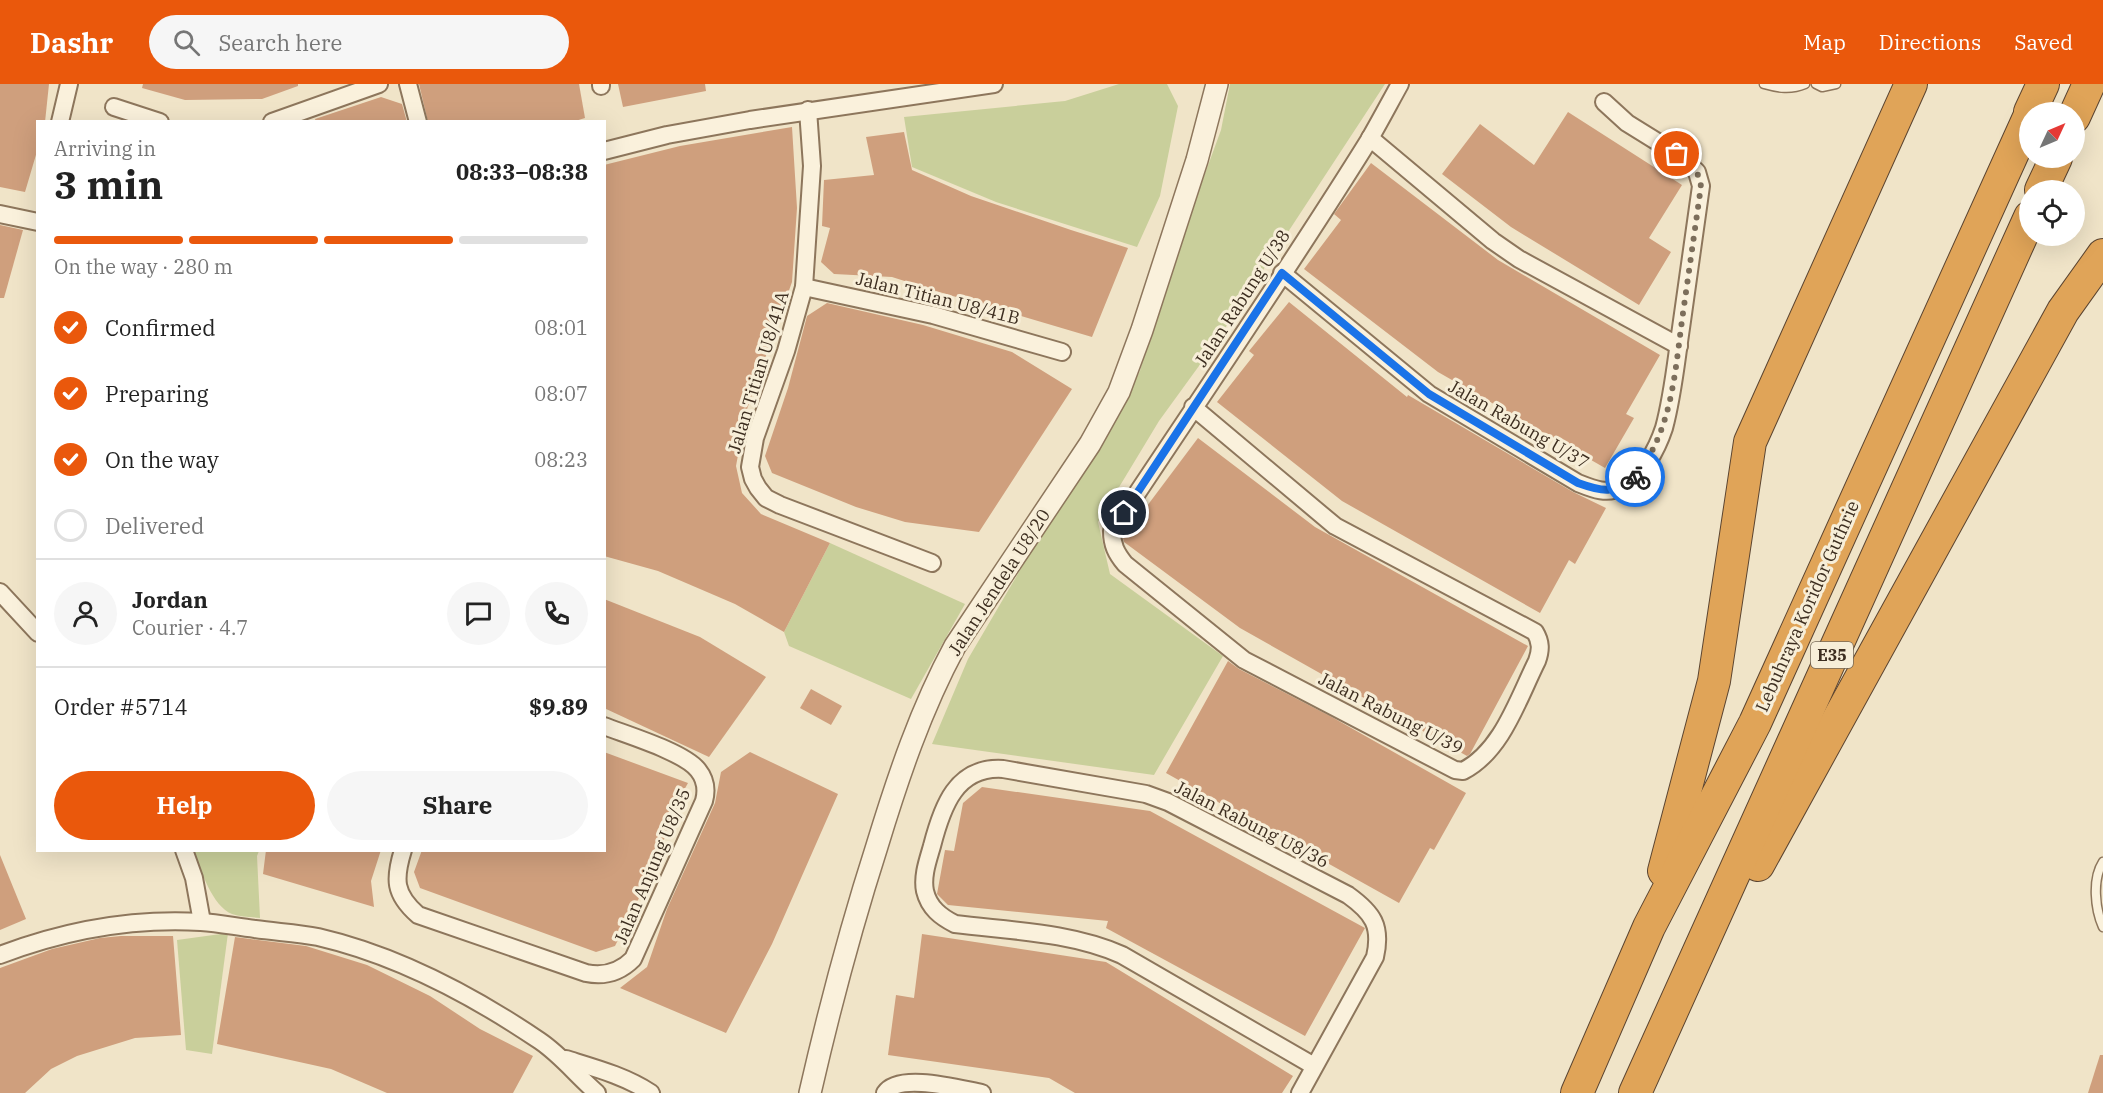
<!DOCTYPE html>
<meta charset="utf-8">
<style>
:root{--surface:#fff;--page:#f6f6f6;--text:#222;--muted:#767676;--line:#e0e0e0;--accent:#ea580c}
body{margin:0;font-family:"IBM Plex Serif",serif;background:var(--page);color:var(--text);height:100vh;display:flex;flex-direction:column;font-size:22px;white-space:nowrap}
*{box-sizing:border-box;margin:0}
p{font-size:20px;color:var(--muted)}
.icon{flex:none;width:33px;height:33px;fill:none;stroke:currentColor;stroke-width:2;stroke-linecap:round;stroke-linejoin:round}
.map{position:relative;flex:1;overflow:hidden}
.sheet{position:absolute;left:36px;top:36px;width:570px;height:732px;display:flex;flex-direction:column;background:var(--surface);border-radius:0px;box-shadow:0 6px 24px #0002}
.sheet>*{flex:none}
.needle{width:39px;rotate:46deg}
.buttons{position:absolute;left:2019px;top:18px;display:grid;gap:12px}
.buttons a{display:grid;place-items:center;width:66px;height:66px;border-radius:50%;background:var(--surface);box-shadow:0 6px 24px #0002;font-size:30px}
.pin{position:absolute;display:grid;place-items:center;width:51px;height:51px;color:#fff;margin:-26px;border:3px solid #fff;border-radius:50%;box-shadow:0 2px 6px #0007}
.courier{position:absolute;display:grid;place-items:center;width:60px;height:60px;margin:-30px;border:4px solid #1a73e8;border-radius:50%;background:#fff;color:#222;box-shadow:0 2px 8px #0007}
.head em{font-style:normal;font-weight:800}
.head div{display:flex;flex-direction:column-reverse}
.head{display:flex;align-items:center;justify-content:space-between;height:102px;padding:0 18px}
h1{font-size:39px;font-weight:800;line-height:45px}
.bar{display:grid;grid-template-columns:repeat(4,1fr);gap:9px 6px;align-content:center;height:72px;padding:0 18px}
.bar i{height:8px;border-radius:4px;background:var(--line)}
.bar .active{background:var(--accent)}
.bar p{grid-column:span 4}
.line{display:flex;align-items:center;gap:15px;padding:0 18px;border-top:2px solid var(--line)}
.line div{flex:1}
.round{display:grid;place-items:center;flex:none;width:63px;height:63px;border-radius:32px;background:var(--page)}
ol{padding:0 18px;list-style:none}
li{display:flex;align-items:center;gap:18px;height:66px}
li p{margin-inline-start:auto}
li .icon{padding:6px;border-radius:50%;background:var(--accent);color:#fff;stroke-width:4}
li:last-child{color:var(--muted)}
li i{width:33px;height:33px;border:3px solid var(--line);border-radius:50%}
.button{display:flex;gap:12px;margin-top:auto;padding:12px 18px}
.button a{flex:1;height:69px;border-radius:36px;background:var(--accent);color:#fff;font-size:24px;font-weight:800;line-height:69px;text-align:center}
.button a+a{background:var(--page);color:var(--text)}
header{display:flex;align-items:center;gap:36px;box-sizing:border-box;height:84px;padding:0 30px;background:var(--accent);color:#fff}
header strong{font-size:28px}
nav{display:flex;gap:33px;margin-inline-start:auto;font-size:21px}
.search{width:420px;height:54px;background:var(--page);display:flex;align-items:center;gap:15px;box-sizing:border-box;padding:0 21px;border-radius:33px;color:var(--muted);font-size:22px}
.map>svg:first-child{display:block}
.green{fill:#c9cf9b}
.building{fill:#cf9f7d}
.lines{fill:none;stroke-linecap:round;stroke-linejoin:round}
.service-casing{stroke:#8d765c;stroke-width:11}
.minor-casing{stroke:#8d765c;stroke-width:20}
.tertiary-casing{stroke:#8d765c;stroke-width:24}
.motorway-casing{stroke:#5b4430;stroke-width:34}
.service{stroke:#faf1dc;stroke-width:8}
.minor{stroke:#faf1dc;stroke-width:16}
.tertiary{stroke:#faf1dc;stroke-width:21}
.motorway{stroke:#e0a458;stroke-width:32}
.done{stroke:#7c6e5b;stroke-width:6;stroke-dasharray:0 10.8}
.route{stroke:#1a73e8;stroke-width:8}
.labels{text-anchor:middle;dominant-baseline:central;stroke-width:6;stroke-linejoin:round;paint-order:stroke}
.shield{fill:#f7eed8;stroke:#756857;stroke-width:1.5}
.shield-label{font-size:16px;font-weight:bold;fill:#3d2e20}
.street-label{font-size:18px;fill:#3d2e20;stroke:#f7eed8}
</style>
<header>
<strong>Dashr</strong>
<div class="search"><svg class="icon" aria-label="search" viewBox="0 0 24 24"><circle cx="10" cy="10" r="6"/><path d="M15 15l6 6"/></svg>Search here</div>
<nav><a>Map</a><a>Directions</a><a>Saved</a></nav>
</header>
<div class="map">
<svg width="2103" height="1009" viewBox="0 0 2103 1009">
<rect width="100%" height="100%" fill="#f0e4c8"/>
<g class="green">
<polygon points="1119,0 1167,0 1178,22 1160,112 1137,163 996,118 912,83 904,33 1065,17"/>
<polygon points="1230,0 1385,0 1212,264 1159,337 1098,438 1110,490 1223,572 1154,691 932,660 968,575 1036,459 1111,340 1140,287 1158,218 1221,46"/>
<polygon points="830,459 965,520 911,615 789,562 784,548"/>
<path d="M194,767H259L257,772L260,834C251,833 240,833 232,830C212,822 201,786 194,767Z"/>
<polygon points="228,849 212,970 186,966 177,856"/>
</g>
<g class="building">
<polygon points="0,0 49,0 45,38 38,38 38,64 25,108 0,103"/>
<polygon points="143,0 298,0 298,2 262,15 185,16 142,4"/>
<polygon points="419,0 579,0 585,34 572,38 428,38"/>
<polygon points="618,0 705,0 706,7 623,23"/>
<polygon points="381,13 402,20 407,38 316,38 315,35"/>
<polygon points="1568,28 1682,101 1649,154 1671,168 1639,221 1511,143 1442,90 1480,40 1534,81"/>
<polygon points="792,43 797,124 792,198 746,328 736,382 742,409 761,430 830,459 784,548 735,520 658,487 604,472 604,81 680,62"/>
<polygon points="904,48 912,86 971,112 1071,146 1128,164 1092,253 936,207 892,193 834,190 821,178 830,144 822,142 824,96 874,91 866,53"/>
<polygon points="1371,79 1498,176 1660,271 1626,330 1634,334 1605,384 1438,288 1304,185 1341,136 1334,130"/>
<polygon points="0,141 23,146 4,214 0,214"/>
<polygon points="1289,218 1407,313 1408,311 1573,408 1606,424 1575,480 1569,476 1540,529 1342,417 1217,318 1254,271 1249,267"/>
<polygon points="827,219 923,241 1012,268 1072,305 979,448 905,438 856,423 772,389 765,372 788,304 807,232"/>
<polygon points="1198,354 1315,443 1528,562 1470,670 1467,672 1240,544 1124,458 1123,454"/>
<polygon points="604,515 700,553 766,593 709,673 604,624"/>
<polygon points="1228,577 1239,585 1330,632 1466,709 1434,766 1430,764 1399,819 1166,689"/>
<polygon points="811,605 842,622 831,641 800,624"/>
<polygon points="604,668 688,699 679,715 682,713 641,810 615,862 596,868 420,804 414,788 422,766 604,766"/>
<polygon points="750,668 838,710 772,860 726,949 620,904 647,883 667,825 715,719 721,688"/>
<polygon points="982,703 1150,727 1365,844 1305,952 1106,844 1108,837 948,821 937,810 945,766 954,767 963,719"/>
<polygon points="266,766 381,766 371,797 374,823 263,790"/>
<polygon points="0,771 26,835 0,846"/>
<polygon points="922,850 1106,878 1293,992 1282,1009 1075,1009 1049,994 888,971 896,911 914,914"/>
<polygon points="121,852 173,852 181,951 135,954 77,972 51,985 25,1009 0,1009 0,884 52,865 100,854"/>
<polygon points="235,853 306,862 367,881 430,912 480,945 533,972 513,1009 387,1009 331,985 217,960"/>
<polygon points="2100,971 2103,971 2103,1009 2088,1009"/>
</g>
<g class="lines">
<defs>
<g id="service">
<path d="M1764,0C1778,4 1791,6 1805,0"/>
<polyline points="1816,0 1822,3 1836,0"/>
<path d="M2103,778C2092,795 2095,825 2103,843"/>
</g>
<g id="minor">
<polyline points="408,0 418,38"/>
<polyline points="601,0 601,2"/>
<polyline points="114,23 160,38"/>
<polyline points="808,26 812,82 804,203 786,267 755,354 750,383 753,395 758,404 766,414 780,421 932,479"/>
<polyline points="60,38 69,0"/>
<polyline points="272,38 379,0"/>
<polyline points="1370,54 1493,157 1519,175 1679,262"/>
<polyline points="604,67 667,51 750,36 994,0"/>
<polyline points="0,130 38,138"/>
<path d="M1282,189L1429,310L1578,399C1593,405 1607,411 1622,403C1643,392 1657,365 1664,344C1673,311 1676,277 1681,244C1688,197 1694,149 1701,102L1697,88L1691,82L1677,70L1627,39L1604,18"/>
<polyline points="804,203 933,231 1062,268"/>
<path d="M1193,323L1335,442L1535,548C1541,558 1541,566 1537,577C1518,615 1502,667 1463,687L1455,686L1244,576L1125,480C1116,469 1112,461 1112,447C1198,317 1287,188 1369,56C1380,37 1390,18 1400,0"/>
<polyline points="0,508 38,549"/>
<polyline points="184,766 194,794 202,838"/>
<path d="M403,766C394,795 394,810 418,831L586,889C605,893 620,888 633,875L704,717C707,706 706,696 698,686C684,668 627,651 604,642"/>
<path d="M0,871C63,847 133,834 201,838C219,839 237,843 255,845C276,848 298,849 318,853C396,871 475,913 540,957C562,972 577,992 597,1009"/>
<path d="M566,975C595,984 625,992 651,1009"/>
<path d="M885,1009C899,988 960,1005 982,1009"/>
<path d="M1300,1009L1375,873C1382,842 1373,829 1348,811L1168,718L1146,710L1003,685C956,682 942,723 932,762C928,776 922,792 925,807C929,824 941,833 955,840C1011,847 1070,848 1122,871L1314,982"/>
</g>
<path id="tertiary" d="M810,1009C829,926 851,843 877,762C898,693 921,625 955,562L1090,360L1119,308L1142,246L1197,76L1217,0"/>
<g id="motorway">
<polyline points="2030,28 2043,0"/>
<polyline points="2074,33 2089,0"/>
<polyline points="2041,106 2056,74"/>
<polyline points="1758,781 2063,227 2103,171"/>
<polyline points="1664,787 1714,597 1750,358 1911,0"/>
<polyline points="1577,1009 1649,843 1755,639 2030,31"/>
<polyline points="1635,1009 2030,133"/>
</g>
</defs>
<use href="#service" class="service-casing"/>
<use href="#minor" class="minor-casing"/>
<use href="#tertiary" class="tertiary-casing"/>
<use href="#motorway" class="motorway-casing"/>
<use href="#service" class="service"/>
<use href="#minor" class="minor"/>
<use href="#tertiary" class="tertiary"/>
<use href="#motorway" class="motorway"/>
</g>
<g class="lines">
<path class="done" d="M1635,393C1673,346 1675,286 1683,229C1689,187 1695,145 1701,102L1697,88L1677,70"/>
<path class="route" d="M1124,429L1282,189L1429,310L1578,399C1603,408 1614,410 1635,393"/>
</g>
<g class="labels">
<rect class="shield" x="1811" y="558" width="42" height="26" rx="4.5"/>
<g class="shield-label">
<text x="1832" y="571">E35</text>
</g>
<g class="street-label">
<text transform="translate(938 214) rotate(14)">Jalan Titian U8/41B</text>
<text transform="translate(1242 214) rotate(-57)">Jalan Rabung U/38</text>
<text transform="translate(758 288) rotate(-73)">Jalan Titian U8/41A</text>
<text transform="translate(1519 340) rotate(30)">Jalan Rabung U/37</text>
<text transform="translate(999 498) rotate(-57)">Jalan Jendela U8/20</text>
<text transform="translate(1807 522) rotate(-66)">Lebuhraya Koridor Guthrie</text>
<text transform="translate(1391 629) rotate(27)">Jalan Rabung U/39</text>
<text transform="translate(1252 740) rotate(27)">Jalan Rabung U8/36</text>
<text transform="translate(652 782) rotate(-67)">Jalan Anjung U8/35</text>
</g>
</g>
</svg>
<div class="buttons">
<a><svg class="needle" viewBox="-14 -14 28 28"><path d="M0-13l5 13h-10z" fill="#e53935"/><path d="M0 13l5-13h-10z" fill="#767676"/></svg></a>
<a><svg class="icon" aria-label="locate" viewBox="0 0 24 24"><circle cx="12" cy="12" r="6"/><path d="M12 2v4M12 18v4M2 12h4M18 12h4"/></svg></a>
</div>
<div class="pin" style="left:1677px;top:70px;background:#ea580c"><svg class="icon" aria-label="bag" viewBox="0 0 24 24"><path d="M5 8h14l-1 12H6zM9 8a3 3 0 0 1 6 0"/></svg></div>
<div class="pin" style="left:1124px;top:429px;background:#1f2937"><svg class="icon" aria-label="home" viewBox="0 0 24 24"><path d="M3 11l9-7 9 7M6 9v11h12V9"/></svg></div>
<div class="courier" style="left:1635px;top:393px"><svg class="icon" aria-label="bike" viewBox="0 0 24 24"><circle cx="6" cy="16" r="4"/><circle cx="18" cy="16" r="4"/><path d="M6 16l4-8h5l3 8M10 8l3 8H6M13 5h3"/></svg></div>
<section class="sheet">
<div class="head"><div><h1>3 min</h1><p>Arriving in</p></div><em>08:33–08:38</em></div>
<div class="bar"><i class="active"></i><i class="active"></i><i class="active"></i><i></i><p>On the way · 280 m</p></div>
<ol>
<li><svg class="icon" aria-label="check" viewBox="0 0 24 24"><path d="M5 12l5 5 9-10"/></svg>Confirmed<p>08:01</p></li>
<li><svg class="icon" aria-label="check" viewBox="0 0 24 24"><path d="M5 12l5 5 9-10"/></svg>Preparing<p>08:07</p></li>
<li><svg class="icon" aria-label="check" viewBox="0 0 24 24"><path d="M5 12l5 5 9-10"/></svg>On the way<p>08:23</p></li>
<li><i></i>Delivered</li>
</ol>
<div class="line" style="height:108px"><a class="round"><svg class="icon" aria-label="person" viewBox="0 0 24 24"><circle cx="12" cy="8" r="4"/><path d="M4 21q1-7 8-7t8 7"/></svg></a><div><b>Jordan</b><p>Courier · 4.7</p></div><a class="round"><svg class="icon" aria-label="chat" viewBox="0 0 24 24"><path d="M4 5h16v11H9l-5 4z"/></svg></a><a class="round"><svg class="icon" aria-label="phone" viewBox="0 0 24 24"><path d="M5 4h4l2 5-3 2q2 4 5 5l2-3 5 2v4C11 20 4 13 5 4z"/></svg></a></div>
<div class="line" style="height:78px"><div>Order #5714</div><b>$9.89</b></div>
<div class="button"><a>Help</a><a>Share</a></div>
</section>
</div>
